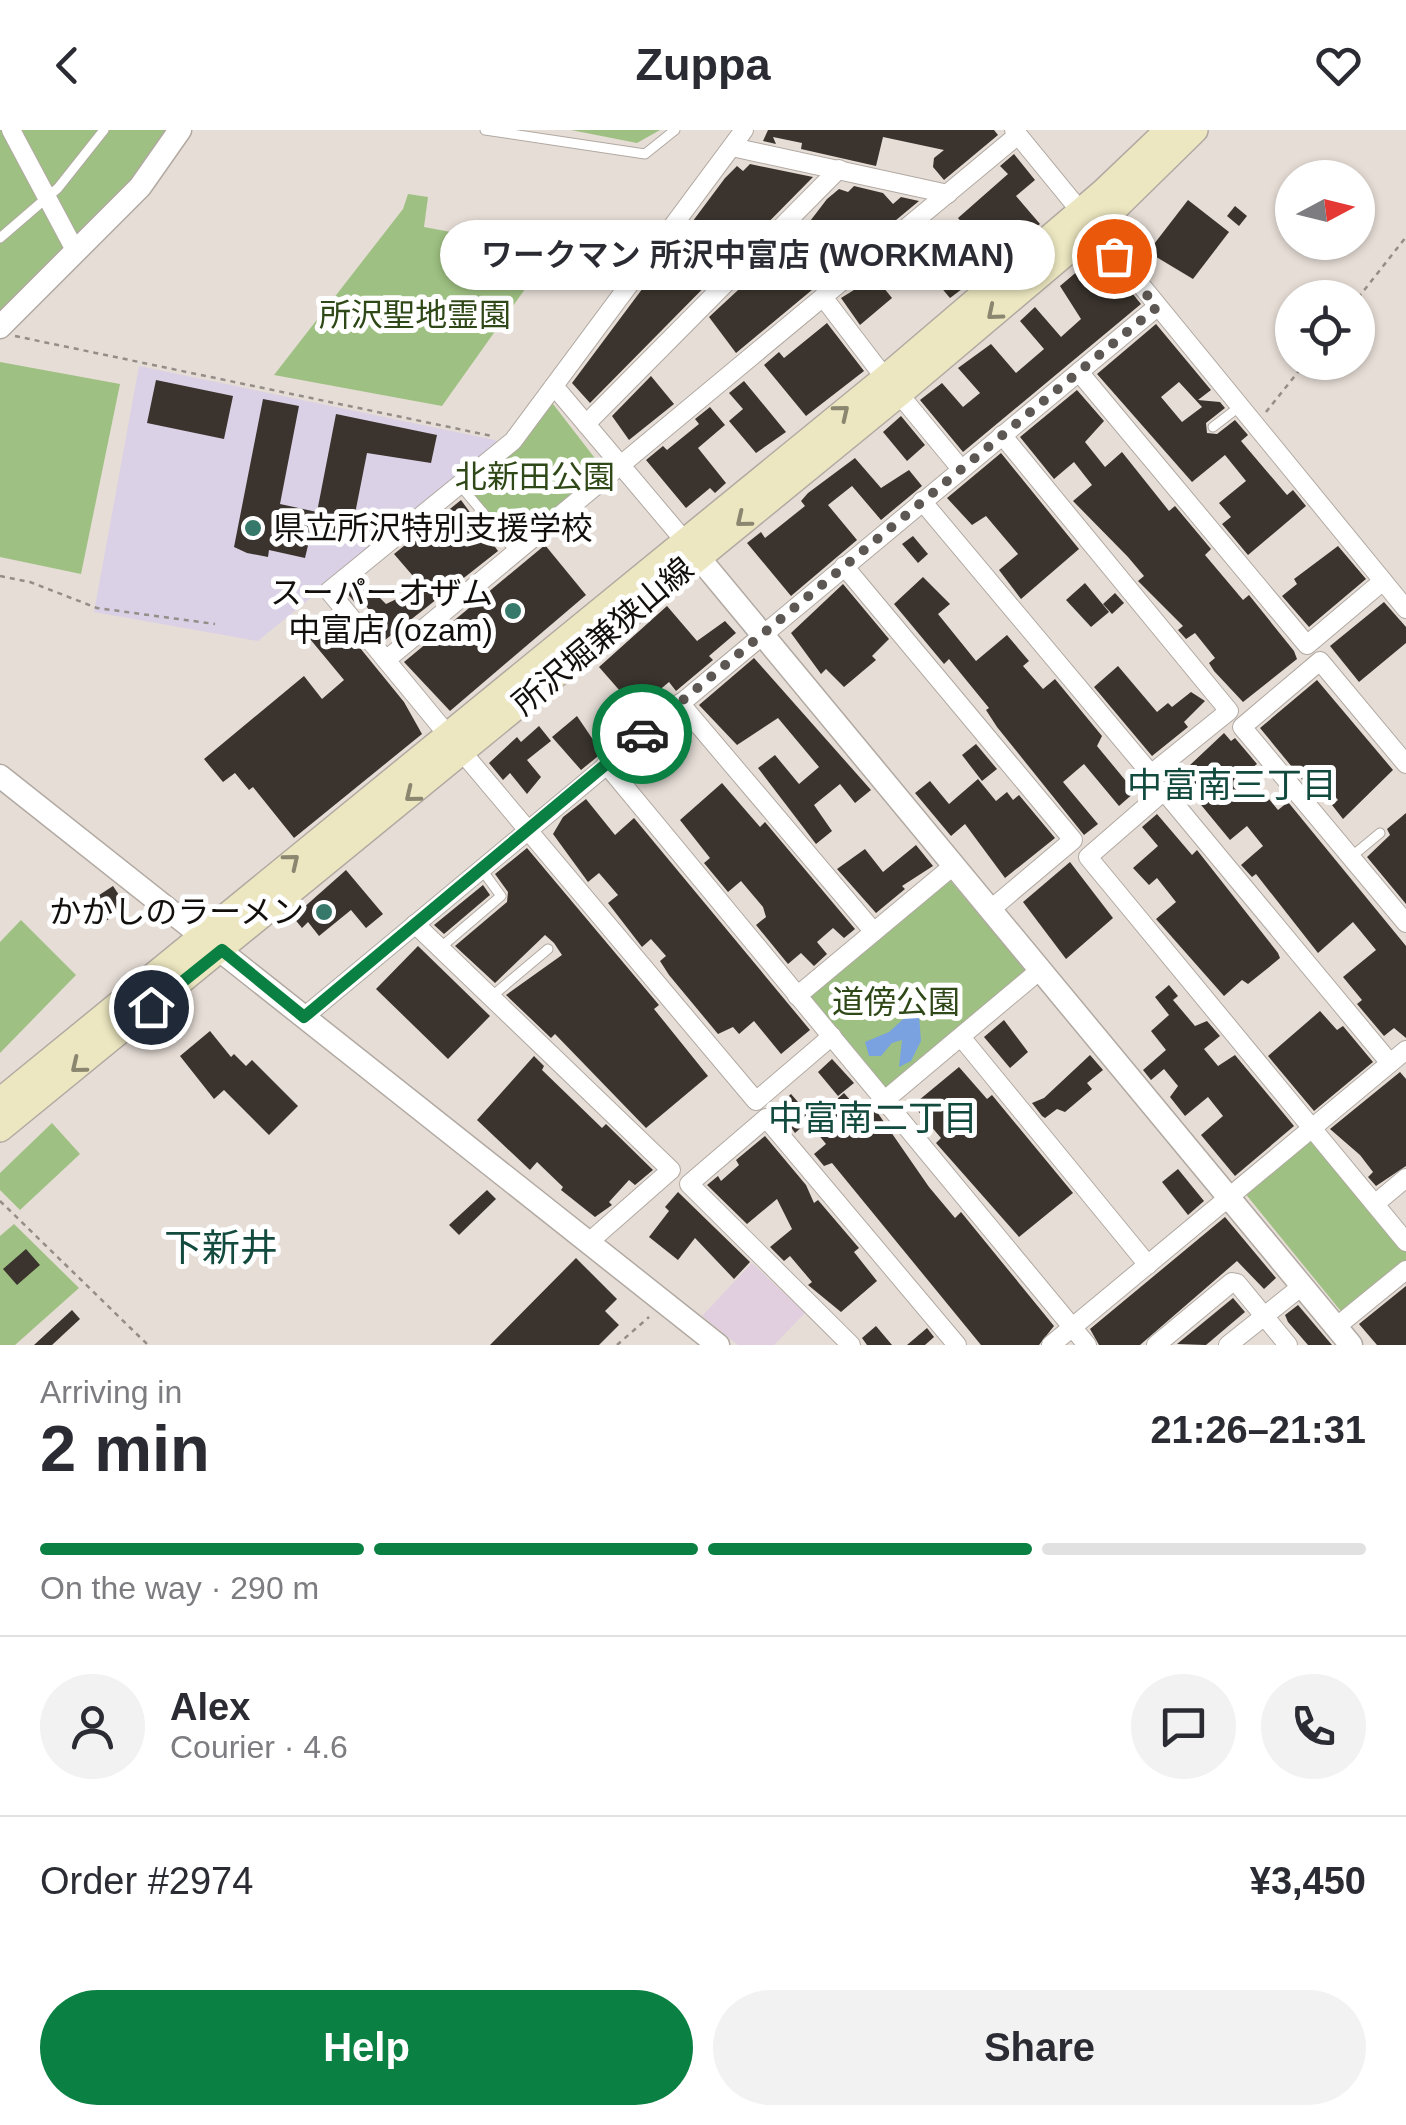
<!DOCTYPE html>
<meta charset="utf-8">
<style>
:root{--surface:#fff;--page:#f2f2f3;--text:#2b2b33;--muted:#7c7c81;--line:#e1e1e2;--accent:#0b8043}
body{margin:0;font-family:Arial,"Noto Sans JP",sans-serif;background:var(--page);color:var(--text);height:100vh;display:flex;flex-direction:column;font-size:38px;white-space:nowrap}
*{box-sizing:border-box;margin:0}
p{font-size:32px;color:var(--muted)}
.icon{flex:none;width:55px;height:55px;fill:none;stroke:currentColor;stroke-width:2;stroke-linecap:round;stroke-linejoin:round}
.map{position:relative;height:1215px;overflow:hidden}
.panel{display:flex;flex-direction:column;background:var(--surface);flex:1}
.panel>*{flex:none}
.needle{width:65px;rotate:83deg}
.controls{position:absolute;left:1275px;top:30px;display:grid;gap:20px}
.controls a{display:grid;place-items:center;width:100px;height:100px;border-radius:50%;background:var(--surface);box-shadow:0 2px 8px #0004;font-size:50px}
.pin{position:absolute;display:grid;place-items:center;width:85px;height:85px;color:#fff;margin:-42px;border:5px solid #fff;border-radius:50%;box-shadow:0 2px 10px #0007}
.courier{position:absolute;display:grid;place-items:center;width:100px;height:100px;margin:-50px;border:8px solid #0b8043;border-radius:50%;background:#fff;color:#222;box-shadow:0 2px 12px #0007}
.bubble{position:absolute;height:70px;border-radius:35px;background:var(--surface);box-shadow:0 2px 8px #0004;font-size:32px;font-weight:600;line-height:70px;text-align:center}
.head em{font-style:normal;font-weight:600}
.head div{display:flex;flex-direction:column-reverse}
.head{display:flex;align-items:center;justify-content:space-between;height:170px;padding:0 40px}
h1{font-size:65px;font-weight:600;line-height:75px}
.bar{display:grid;grid-template-columns:repeat(4,1fr);gap:15px 10px;align-content:center;height:120px;padding:0 40px}
.bar i{height:12px;border-radius:8px;background:var(--line)}
.bar .on{background:var(--accent)}
.bar p{grid-column:span 4}
.line{display:flex;align-items:center;gap:25px;padding:0 40px;border-top:2px solid var(--line)}
.line div{flex:1}
.round{display:grid;place-items:center;flex:none;width:105px;height:105px;border-radius:52px;background:var(--page)}
.primary-button{display:flex;gap:20px;margin-top:auto;padding:20px 40px}
.primary-button a{flex:1;height:115px;border-radius:60px;background:var(--accent);color:#fff;font-size:40px;font-weight:600;line-height:115px;text-align:center}
.primary-button a+a{background:var(--page);color:var(--text)}
header{display:flex;justify-content:space-between;align-items:center;height:130px;padding:0 40px;background:var(--surface);font-size:45px;font-weight:600}
.map>svg:first-child{display:block}
.industrial{fill:#e1cfdf}
.education{fill:#dad1e6}
.green{fill:#9ec082}
.water{fill:#7aa2e1}
.building{fill:#3b342e;fill-rule:evenodd}
.lines{fill:none;stroke-linecap:round;stroke-linejoin:round}
.service-casing{stroke:#b1a9a2;stroke-width:11}
.minor-casing{stroke:#b1a9a2;stroke-width:20}
.tertiary-casing{stroke:#b1a9a2;stroke-width:25}
.secondary-casing{stroke:#b1a9a2;stroke-width:28}
.path{stroke:#948d88;stroke-width:2.5;stroke-dasharray:5 5;stroke-linecap:butt}
.service{stroke:#fff;stroke-width:9}
.minor{stroke:#fff;stroke-width:18}
.tertiary{stroke:#fff;stroke-width:22}
.secondary{stroke:#ece7c0;stroke-width:25}
.oneway{stroke:#8a866f}
.done{stroke:#5c5753;stroke-width:10;stroke-dasharray:0 18}
.route{stroke:#0b8043;stroke-width:12}
.poi-dot{fill:#367869;stroke:#fff;stroke-width:4}
.labels{text-anchor:middle;dominant-baseline:central;stroke-width:10;stroke-linejoin:round;paint-order:stroke}
.park-label{font-size:32px;fill:#2f4817;stroke:#fff}
.poi-label{font-size:32px;fill:#120f0d;stroke:#fff;text-anchor:end}
.street-label{font-size:32px;fill:#120f0d;stroke:#fff}
.neighbourhood-label{font-size:35px;fill:#124a3e;stroke:#fff}
.quarter-label{font-size:38px;fill:#124a3e;stroke:#fff}
</style>
<header><svg class="icon" aria-label="back" viewBox="0 0 24 24"><path d="M15 5l-7 7 7 7"/></svg>Zuppa<svg class="icon" aria-label="heart" viewBox="0 0 24 24"><path d="M12 20l-8-8c-3-5 5-10 8-4 3-6 11-1 8 4z"/></svg></header>
<div class="map">
<svg width="1406" height="1215" viewBox="0 0 1406 1215">
<rect width="100%" height="100%" fill="#e6ddd6"/>
<polygon class="industrial" points="752,1133 805,1183 774,1215 738,1215 702,1186"/>
<polygon class="education" points="139,236 495,310 498,314 258,511 94,482"/>
<g class="green">
<polygon points="0,0 175,0 148,41 0,188"/>
<polygon points="571,0 660,0 637,13"/>
<polygon points="408,64 428,67 424,97 499,111 495,141 529,145 530,152 442,276 274,245 403,79"/>
<polygon points="0,232 120,254 81,444 0,427"/>
<polygon points="547,273 553,274 604,340 518,410 511,410 468,357"/>
<polygon points="949,749 1028,843 890,959 884,959 809,870 809,863"/>
<polygon points="21,790 76,845 0,923 0,812"/>
<polygon points="52,993 80,1024 20,1080 0,1060 0,1043"/>
<polygon points="1314,1008 1406,1121 1406,1133 1344,1185 1244,1062"/>
<polygon points="14,1094 79,1158 15,1215 0,1215 0,1106"/>
</g>
<polygon class="water" points="912,881 919,885 921,911 911,931 899,937 902,910 892,913 881,926 869,926 865,912 889,902"/>
<g class="building">
<polygon points="768,0 994,0 998,5 944,50 933,37 934,28 944,20 883,7 876,36 801,19 802,13 773,7 776,14 763,11"/>
<polygon points="1014,24 1035,50 1016,66 1040,94 988,135 966,110 972,105 958,88 1008,44 1000,36"/>
<polygon points="750,34 813,47 590,273 572,253 725,48 737,36 743,41"/>
<polygon points="854,56 883,63 893,74 901,67 919,71 736,223 709,187 804,99 827,69 839,59 848,62"/>
<polygon points="1188,70 1229,102 1193,149 1153,125 1151,118"/>
<polygon points="1235,76 1247,86 1239,96 1227,86"/>
<polygon points="906,115 926,139 913,150 892,126"/>
<polygon points="1099,123 1141,174 963,322 920,270 942,253 963,277 980,263 958,238 991,214 1016,243 1044,219 1020,191 1035,177 1061,207 1081,189 1060,156"/>
<polygon points="944,128 966,156 950,168 928,142"/>
<polygon points="875,147 892,168 860,195 841,168"/>
<polygon points="827,193 864,241 806,286 764,235 779,222 784,228"/>
<path d="M1156,194L1211,260L1198,270L1220,272L1225,278L1206,293L1207,303L1217,304L1235,290L1248,305L1241,311L1287,365L1293,360L1306,376L1248,425L1222,394L1231,387L1219,373L1246,351L1225,325L1192,352L1097,244ZM1179,252L1202,277L1182,292L1161,267Z"/>
<polygon points="651,246 674,274 629,310 612,286"/>
<polygon points="156,250 233,266 224,309 147,293"/>
<polygon points="744,251 786,302 756,323 729,291 743,279 729,263"/>
<polygon points="1077,260 1104,291 1085,312 1105,337 1122,322 1169,381 1175,376 1211,419 1205,425 1243,470 1249,465 1294,521 1297,529 1243,572 1214,541 1209,533 1215,528 1195,503 1186,509 1178,500 1183,496 1138,451 1144,446 1128,427 1073,371 1092,355 1074,332 1054,349 1020,307"/>
<polygon points="263,269 299,276 280,374 317,382 336,284 437,305 431,333 367,323 352,399 341,397 334,411 310,407 305,428 269,420 268,427 247,423 234,417"/>
<polygon points="710,277 725,295 698,318 726,353 715,363 710,358 686,378 646,330 663,316 667,320 699,294 695,289"/>
<polygon points="901,286 925,315 907,331 883,302"/>
<polygon points="1001,323 1079,419 1021,469 999,440 1018,424 986,386 972,395 947,368"/>
<polygon points="855,328 881,358 909,340 922,356 881,390 852,356 828,375 857,410 791,466 747,413 761,402 765,408 805,376 801,371 808,363"/>
<polygon points="461,370 498,421 385,510 371,493 376,488 361,470 356,474 347,463 362,450 386,474 403,466 419,453 394,424"/>
<polygon points="913,406 928,424 918,433 902,414"/>
<polygon points="545,415 586,465 450,581 404,532"/>
<polygon points="1338,416 1366,449 1309,497 1282,466 1297,454 1294,449"/>
<polygon points="923,447 950,474 938,484 976,531 1007,505 1029,531 1023,536 1043,559 1055,549 1102,606 1097,616 1135,662 1119,676 1084,634 1063,652 1098,694 1084,705 997,597 986,580 989,578 949,529 944,534 894,474"/>
<polygon points="1085,453 1109,482 1091,497 1066,470"/>
<polygon points="843,454 889,509 872,526 876,530 844,557 826,539 821,544 791,503"/>
<polygon points="1115,463 1124,473 1112,484 1103,474"/>
<polygon points="1384,472 1406,497 1406,513 1359,552 1330,516"/>
<polygon points="667,476 697,511 725,491 736,503 709,526 713,530 676,561 669,552 645,572 652,581 622,606 600,578 620,561 599,537"/>
<polygon points="330,493 350,516 356,513 404,572 422,604 294,708 253,657 249,660 235,643 223,652 204,629 304,546 322,569 344,550 310,509"/>
<polygon points="754,528 871,660 855,673 840,654 814,675 832,701 816,714 758,638 775,625 799,654 819,637 778,588 737,615 699,575"/>
<polygon points="1118,536 1157,582 1168,573 1172,577 1191,562 1205,571 1184,592 1188,597 1152,626 1094,557"/>
<polygon points="1317,550 1393,640 1343,689 1332,675 1338,670 1318,645 1306,654 1260,598"/>
<polygon points="577,586 602,623 581,640 552,607"/>
<polygon points="539,596 551,611 527,630 541,647 527,664 510,643 503,650 489,633 517,607 521,612"/>
<polygon points="1224,603 1231,611 1235,608 1257,634 1247,642 1278,680 1288,672 1406,816 1406,908 1394,898 1384,906 1357,874 1362,870 1343,847 1376,820 1353,792 1318,823 1256,744 1252,747 1241,735 1263,716 1247,696 1230,710 1197,670 1192,675 1172,652"/>
<polygon points="976,614 997,639 982,651 962,625"/>
<polygon points="978,649 996,671 1007,662 1013,670 1019,665 1055,708 1005,748 965,694 951,706 915,663 930,651 949,674"/>
<polygon points="722,653 760,697 765,692 855,799 844,808 833,798 817,812 827,824 814,836 801,823 788,834 756,795 766,787 763,777 741,751 728,762 704,733 710,728 680,690"/>
<polygon points="586,669 615,705 634,688 810,900 781,924 754,891 739,904 733,897 718,904 669,845 660,831 666,826 651,809 642,817 608,773 618,765 599,743 588,752 553,704 563,687"/>
<polygon points="1406,683 1406,774 1367,727 1390,705 1387,699"/>
<polygon points="1157,684 1192,725 1197,720 1278,823 1280,828 1268,838 1248,854 1242,850 1224,866 1156,789 1176,772 1157,748 1149,755 1133,738 1158,716 1142,697"/>
<polygon points="916,715 933,736 902,756 905,759 876,783 837,739 865,719 883,742"/>
<polygon points="527,718 659,875 654,879 708,946 646,998 555,904 551,908 506,865 562,825 554,813 545,805 495,853 455,816 507,772 508,762 495,744"/>
<polygon points="1070,732 1113,788 1066,829 1023,772"/>
<polygon points="346,740 383,784 366,798 351,780 319,806 308,792 302,798 293,787"/>
<polygon points="483,755 490,765 444,804 434,795"/>
<polygon points="113,756 127,777 95,798 81,777"/>
<polygon points="418,816 490,886 448,929 376,859"/>
<polygon points="1169,855 1178,866 1173,870 1195,896 1207,891 1220,906 1204,919 1218,936 1235,925 1294,996 1235,1046 1201,1005 1223,986 1208,967 1185,986 1170,967 1178,956 1164,939 1151,950 1143,940 1166,920 1151,901 1169,885 1155,867"/>
<polygon points="1320,881 1337,900 1343,896 1373,932 1314,981 1268,926"/>
<polygon points="1004,890 1028,922 1010,938 984,907"/>
<polygon points="210,901 231,927 234,924 246,936 252,930 298,976 269,1005 224,960 214,969 180,926"/>
<polygon points="1090,925 1103,940 1087,953 1092,959 1065,982 1057,979 1045,988 1042,986 1032,973 1044,968"/>
<polygon points="534,926 544,936 542,940 602,998 606,994 653,1040 635,1055 629,1050 609,1072 612,1075 595,1087 561,1060 563,1057 537,1032 530,1040 477,990"/>
<polygon points="832,929 854,953 838,966 818,942"/>
<polygon points="959,937 987,969 992,965 1073,1063 1019,1107 936,1013 941,1008 913,975"/>
<polygon points="1400,942 1406,949 1406,1036 1376,1056 1368,1047 1373,1042 1360,1025 1330,999"/>
<polygon points="844,963 865,987 875,979 929,1057 955,1088 961,1082 1054,1196 1039,1215 981,1215 832,1033 824,1036 814,1024 826,1014 809,993"/>
<polygon points="791,964 812,988 795,1003 777,977"/>
<polygon points="765,1006 806,1055 814,1073 818,1070 859,1118 854,1122 877,1151 841,1182 808,1155 812,1152 790,1126 784,1131 770,1117 792,1099 777,1069 747,1094 707,1055 718,1046 721,1051 739,1035 736,1030"/>
<polygon points="1178,1039 1204,1071 1188,1085 1162,1052"/>
<polygon points="487,1060 496,1069 459,1105 449,1095"/>
<polygon points="678,1062 750,1132 734,1149 695,1108 678,1130 649,1107 669,1081 665,1077"/>
<polygon points="1225,1087 1276,1148 1264,1159 1237,1131 1140,1215 1099,1215 1090,1199"/>
<polygon points="26,1119 40,1135 17,1155 3,1139"/>
<polygon points="576,1128 617,1169 605,1181 619,1195 599,1215 490,1215"/>
<polygon points="1406,1156 1406,1215 1377,1215 1359,1194"/>
<polygon points="1233,1168 1245,1182 1206,1215 1177,1214"/>
<polygon points="1298,1175 1332,1215 1308,1215 1288,1192 1285,1185"/>
<polygon points="72,1180 80,1189 52,1215 34,1215"/>
<polygon points="876,1196 892,1215 867,1215 862,1208"/>
<polygon points="927,1198 934,1207 925,1215 907,1215"/>
</g>
<g class="lines">
<defs>
<g id="service">
<polyline points="485,0 645,24 675,0"/>
<polyline points="0,108 58,58 104,0"/>
<polyline points="1213,297 1239,277"/>
<polyline points="459,354 515,421"/>
<polyline points="1351,727 1380,703"/>
<polyline points="440,818 501,766 482,740"/>
<polyline points="491,867 548,819"/>
</g>
<g id="minor">
<polyline points="11,0 76,122"/>
<polyline points="1014,0 1406,479"/>
<polyline points="732,17 948,64"/>
<polyline points="823,167 885,248"/>
<polyline points="1079,242 1307,515 1383,451"/>
<polyline points="554,256 683,409"/>
<polyline points="899,264 961,339"/>
<polyline points="586,294 839,39"/>
<polyline points="922,371 1151,644 1229,581 1002,305"/>
<polyline points="844,436 1073,710 990,780"/>
<polyline points="386,530 1018,5"/>
<polyline points="680,573 874,802"/>
<polyline points="447,604 329,461 513,311 744,0"/>
<polyline points="463,623 756,971 832,906"/>
<polyline points="606,634 1087,1215"/>
<polyline points="1406,634 1320,531 1242,597 1406,793"/>
<polyline points="415,794 671,1040 589,1112"/>
<polyline points="797,866 953,736"/>
<polyline points="304,887 1157,177"/>
<polyline points="961,907 1148,1135"/>
<polyline points="1390,933 1164,661 1088,727 1406,1112"/>
<polyline points="885,970 1040,840"/>
<polyline points="1376,1073 1406,1048"/>
<polyline points="1336,1197 1406,1140"/>
<polyline points="851,1215 689,1054 766,988 957,1215"/>
<polyline points="1051,1215 1406,920"/>
<polyline points="1156,1215 1232,1152 1237,1153 1288,1215"/>
<polyline points="1228,1215 1302,1156"/>
</g>
<g id="tertiary">
<polyline points="0,197 140,57 180,0"/>
<polyline points="690,417 1351,1215"/>
<polyline points="0,646 718,1215"/>
</g>
<g id="secondary">
<polyline points="0,971 885,248 1103,62 1168,0"/>
<polyline points="0,999 899,264 1093,100 1195,0"/>
</g>
</defs>
<use href="#service" class="service-casing"/>
<use href="#minor" class="minor-casing"/>
<use href="#tertiary" class="tertiary-casing"/>
<use href="#secondary" class="secondary-casing"/>
<g class="path">
<polyline points="1358,168 1406,107"/>
<polyline points="15,206 492,306"/>
<polyline points="1266,282 1306,232"/>
<polyline points="0,446 30,452 97,478 215,494"/>
<polyline points="0,1071 148,1215"/>
<polyline points="617,1215 649,1187"/>
</g>
<use href="#service" class="service"/>
<use href="#minor" class="minor"/>
<use href="#tertiary" class="tertiary"/>
<use href="#secondary" class="secondary"/>
</g>
<defs><path id="oneway-chevron" d="M-2-3.5L2.5 0L-2 3.5" fill="none" stroke-width="1.6" stroke-linecap="round" stroke-linejoin="round" transform="scale(2.5)"/></defs>
<g class="oneway">
<use href="#oneway-chevron" transform="translate(994 183) rotate(140)"/>
<use href="#oneway-chevron" transform="translate(842 282) rotate(-39)"/>
<use href="#oneway-chevron" transform="translate(743 390) rotate(141)"/>
<use href="#oneway-chevron" transform="translate(412 665) rotate(141)"/>
<use href="#oneway-chevron" transform="translate(292 731) rotate(-39)"/>
<use href="#oneway-chevron" transform="translate(78 936) rotate(141)"/>
</g>
<g class="lines">
<polyline class="done" points="642,604 1157,177 1114,126"/>
<polyline class="route" points="151,877 222,820 304,887 642,604"/>
</g>
<g class="poi-dot">
<circle cx="253" cy="398" r="10"/>
<circle cx="513" cy="481" r="10"/>
<circle cx="324" cy="782" r="10"/>
</g>
<g class="labels">
<g class="park-label">
<text x="415" y="185">所沢聖地霊園</text>
<text x="535" y="347">北新田公園</text>
<text x="896" y="872">道傍公園</text>
</g>
<g class="poi-label">
<text x="273" y="398" text-anchor="start">県立所沢特別支援学校</text>
<text x="493" y="463">スーパーオザム<tspan x="493" dy="37">中富店 (ozam)</tspan></text>
<text x="304" y="782">かかしのラーメン</text>
</g>
<g class="street-label">
<text transform="translate(603 506) rotate(-40)">所沢堀兼狭山線</text>
</g>
<g class="neighbourhood-label">
<text x="1232" y="654">中富南三丁目</text>
<text x="873" y="987">中富南二丁目</text>
</g>
<g class="quarter-label">
<text x="221" y="1118">下新井</text>
</g>
</g>
</svg>
<div class="controls">
<a><svg class="needle" viewBox="-14 -14 28 28"><path d="M0-13l5 13h-10z" fill="#e53935"/><path d="M0 13l5-13h-10z" fill="#7c7c81"/></svg></a>
<a><svg class="icon" aria-label="locate" viewBox="0 0 24 24"><circle cx="12" cy="12" r="6"/><path d="M12 2v4M12 18v4M2 12h4M18 12h4"/></svg></a>
</div>
<div class="pin" style="left:1114px;top:126px;background:#ea580c"><svg class="icon" aria-label="bag" viewBox="0 0 24 24"><path d="M5 8h14l-1 12H6zM9 8a3 3 0 0 1 6 0"/></svg></div>
<div class="pin" style="left:151px;top:877px;background:#1f2937"><svg class="icon" aria-label="home" viewBox="0 0 24 24"><path d="M3 11l9-7 9 7M6 9v11h12V9"/></svg></div>
<div class="courier" style="left:642px;top:604px"><svg class="icon" aria-label="car" viewBox="0 0 24 24"><path d="M5 17H2v-5l4-1 3-4h7l3 4 3 1v5h-3M9 17h6M6 11h13"/><circle cx="7" cy="17" r="2"/><circle cx="17" cy="17" r="2"/></svg></div>
<div class="bubble" style="left:440px;top:90px;width:615px">ワークマン 所沢中富店 (WORKMAN)</div>
</div>
<section class="panel">
<div class="head"><div><h1>2 min</h1><p>Arriving in</p></div><em>21:26–21:31</em></div>
<div class="bar"><i class="on"></i><i class="on"></i><i class="on"></i><i></i><p>On the way · 290 m</p></div>
<div class="line" style="height:180px"><a class="round"><svg class="icon" aria-label="person" viewBox="0 0 24 24"><circle cx="12" cy="8" r="4"/><path d="M4 21q1-7 8-7t8 7"/></svg></a><div><b>Alex</b><p>Courier · 4.6</p></div><a class="round"><svg class="icon" aria-label="chat" viewBox="0 0 24 24"><path d="M4 5h16v11H9l-5 4z"/></svg></a><a class="round"><svg class="icon" aria-label="phone" viewBox="0 0 24 24"><path d="M5 4h4l2 5-3 2q2 4 5 5l2-3 5 2v4C11 20 4 13 5 4z"/></svg></a></div>
<div class="line" style="height:130px"><div>Order #2974</div><b>¥3,450</b></div>
<div class="primary-button"><a>Help</a><a>Share</a></div>
</section>
